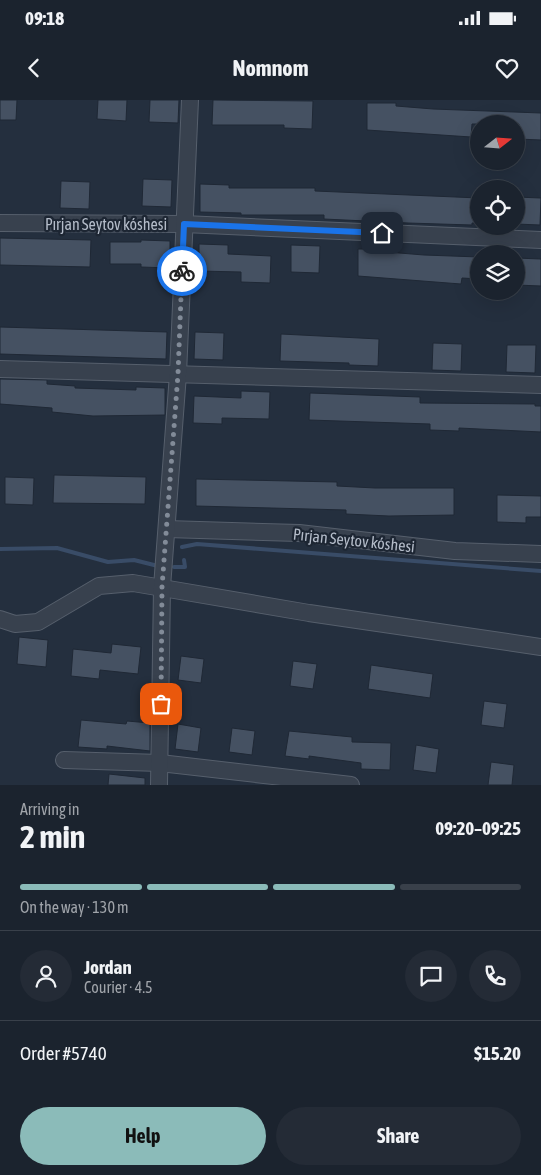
<!DOCTYPE html>
<meta charset="utf-8">
<style>
:root{--surface:#1b232e;--page:#242b36;--text:#f1f3f6;--muted:#a0a4aa;--line:#39404a;--accent:#8bbbb9}
body{margin:0;font-family:"Asap Condensed",sans-serif;background:var(--page);color:var(--text);height:100vh;display:flex;flex-direction:column;font-size:19px;white-space:nowrap}
*{box-sizing:border-box;margin:0}
p{font-size:16px;color:var(--muted)}
.icon{flex:none;width:28px;height:28px;fill:none;stroke:currentColor;stroke-width:2;stroke-linecap:round;stroke-linejoin:round}
.map{position:relative;height:685px;overflow:hidden}
.side{display:flex;flex-direction:column;background:var(--surface);flex:1}
.side>*{flex:none}
.needle{width:32px;rotate:73deg}
.fabs{position:absolute;left:470px;top:15px;display:grid;gap:10px}
.fabs a{display:grid;place-items:center;width:55px;height:55px;border-radius:50%;background:var(--surface);box-shadow:0 5px 20px #0002,0 0 0 1px var(--line);font-size:25px}
.pin{position:absolute;display:grid;place-items:center;width:42px;height:42px;color:#fff;margin:-21px;border-radius:10px;box-shadow:0 2px 8px #0006}
.courier{position:absolute;display:grid;place-items:center;width:50px;height:50px;margin:-25px;border:4px solid #1a73e8;border-radius:50%;background:#fff;color:#222;box-shadow:0 1px 6px #0007}
.head em{font-style:normal;font-weight:700}
.head div{display:flex;flex-direction:column-reverse}
.head{display:flex;align-items:center;justify-content:space-between;height:85px;padding:0 20px}
h1{font-size:32px;font-weight:700;line-height:38px}
.bar{display:grid;grid-template-columns:repeat(4,1fr);gap:8px 5px;align-content:center;height:60px;padding:0 20px}
.bar i{height:6px;border-radius:4px;background:var(--line)}
.bar .current{background:var(--accent)}
.bar p{grid-column:span 4}
.line{display:flex;align-items:center;gap:12px;padding:0 20px;border-top:1px solid var(--line)}
.line div{flex:1}
.round{display:grid;place-items:center;flex:none;width:52px;height:52px;border-radius:26px;background:var(--page)}
.cta{display:flex;gap:10px;margin-top:auto;padding:10px 20px}
.cta a{flex:1;height:58px;border-radius:30px;background:var(--accent);color:#111;font-size:20px;font-weight:700;line-height:58px;text-align:center}
.cta a+a{background:var(--page);color:var(--text)}
.status{display:flex;justify-content:space-between;align-items:center;height:35px;padding:0 25px;background:var(--surface);direction:ltr}
.status svg{height:14px;fill:currentColor}
header{display:flex;justify-content:space-between;align-items:center;height:65px;padding:0 20px;background:var(--surface);font-size:22px;font-weight:700}
.map>svg:first-child{display:block}
.lines{fill:none;stroke-linecap:round;stroke-linejoin:round}
.stream{stroke:#394c67;stroke-width:4}
.building{fill:#455162;stroke:#1f2835}
.minor-casing{stroke:#565f6c;stroke-width:18}
.minor{stroke:#38414e;stroke-width:16}
.done{stroke:#828b98;stroke-width:5;stroke-dasharray:0 9}
.route{stroke:#1a73e8;stroke-width:6}
.labels{text-anchor:middle;dominant-baseline:central;stroke-width:4.5;stroke-linejoin:round;paint-order:stroke}
.street-label{font-size:16px;fill:#b4bcc9;stroke:#1d2633}
</style>
<div class="status"><b>09:18</b><svg viewBox="0 0 49 12"><path d="M0 12V9h3v3zM5 12V6h3v6zM10 12V3h3v9zM15 12V0h3v12zM26 1h20v11H26zM47 4h2v5h-2z"/></svg></div>
<header><svg class="icon" aria-label="back" viewBox="0 0 24 24"><path d="M15 5l-7 7 7 7"/></svg>Nomnom<svg class="icon" aria-label="heart" viewBox="0 0 24 24"><path d="M12 20l-8-8c-3-5 5-10 8-4 3-6 11-1 8 4z"/></svg></header>
<div class="map">
<svg width="541" height="685" viewBox="0 0 541 685">
<rect width="100%" height="100%" fill="#242f3e"/>
<g class="lines">
<g class="stream">
<polyline points="182,447 197,444 541,471"/>
<polyline points="0,449 57,448 108,462 134,460 158,466"/>
<polyline points="174,467 185,467 184,460"/>
</g>
</g>
<g class="building">
<polygon points="0,0 17,0 16,20 0,20"/>
<polygon points="98,0 127,0 126,21 97,19"/>
<polygon points="150,0 179,0 178,23 149,22"/>
<polygon points="213,0 313,1 312,29 284,28 284,25 212,25"/>
<polygon points="367,3 396,3 396,6 433,9 541,13 541,40 518,39 519,24 472,24 471,37 367,30"/>
<polygon points="143,79 172,80 171,107 142,106"/>
<polygon points="61,81 90,82 89,109 60,108"/>
<polygon points="200,84 229,85 229,88 315,88 315,91 479,98 479,123 472,123 472,125 408,123 324,119 324,115 241,115 241,113 200,112"/>
<polygon points="516,97 541,98 540,125 516,124"/>
<polygon points="0,138 91,140 90,167 0,165"/>
<polygon points="141,140 170,141 170,168 141,167 141,164 110,164 110,142 141,142"/>
<polygon points="199,144 228,145 228,154 271,156 270,183 241,182 241,172 199,171"/>
<polygon points="291,145 320,146 319,173 291,172"/>
<polygon points="358,149 387,149 387,152 424,155 479,157 479,179 462,178 461,184 358,176"/>
<polygon points="516,158 541,159 541,186 516,185"/>
<polygon points="0,227 167,232 166,259 0,254"/>
<polygon points="195,232 224,233 223,260 194,259"/>
<polygon points="281,234 379,239 378,266 349,265 349,263 280,261"/>
<polygon points="433,243 462,244 461,271 432,270"/>
<polygon points="507,245 536,245 535,273 506,272"/>
<polygon points="0,279 47,280 47,284 75,286 75,288 136,290 136,287 165,288 165,315 93,316 52,312 52,308 0,304"/>
<polygon points="241,291 270,292 269,319 222,318 222,324 193,323 194,296 241,298"/>
<polygon points="310,293 420,297 420,303 535,304 535,306 541,306 541,332 459,328 459,331 430,330 430,324 309,320"/>
<polygon points="54,375 146,377 145,404 53,403"/>
<polygon points="5,377 34,378 33,405 5,404"/>
<polygon points="196,379 337,382 337,386 375,388 454,388 454,415 389,416 346,414 346,410 196,406"/>
<polygon points="497,395 541,396 541,417 526,417 526,423 497,422"/>
<polygon points="19,537 48,540 46,567 17,564"/>
<polygon points="112,544 141,547 138,574 100,570 99,579 71,576 73,549 111,553"/>
<polygon points="181,556 204,559 201,583 178,580"/>
<polygon points="293,561 317,564 313,589 290,586"/>
<polygon points="371,565 433,574 430,598 368,589"/>
<polygon points="484,601 507,604 504,628 481,625"/>
<polygon points="81,620 126,624 127,621 150,623 150,651 107,646 107,649 78,647"/>
<polygon points="178,624 201,628 198,652 175,649"/>
<polygon points="232,628 255,631 252,655 229,652"/>
<polygon points="289,631 352,637 352,642 391,643 390,670 361,669 361,663 309,656 309,659 285,656"/>
<polygon points="416,645 439,649 436,673 413,670"/>
<polygon points="491,662 514,665 512,685 488,685"/>
<polygon points="109,674 145,678 145,685 108,685"/>
</g>
<g class="lines">
<defs>
<g id="minor">
<polyline points="0,123 184,124 541,140"/>
<polyline points="0,269 541,285"/>
<polyline points="167,429 299,433 455,451 541,454"/>
<polyline points="0,519 15,524 38,522 99,486 133,483 309,513 541,547"/>
<polyline points="64,660 160,663 351,685"/>
<polyline points="159,685 162,487 178,274 190,0"/>
</g>
</defs>
<use href="#minor" class="minor-casing"/>
<use href="#minor" class="minor"/>
</g>
<g class="lines">
<polyline class="done" points="161,604 162,487 178,274 182,171"/>
<polyline class="route" points="182,171 184,124 382,133"/>
</g>
<g class="labels">
<g class="street-label">
<text x="106" y="124">Pırjan Seytov kóshesi</text>
<text transform="translate(354 440) rotate(6)">Pırjan Seytov kóshesi</text>
</g>
</g>
</svg>
<div class="fabs">
<a><svg class="needle" viewBox="-14 -14 28 28"><path d="M0-13l5 13h-10z" fill="#e53935"/><path d="M0 13l5-13h-10z" fill="#a0a4aa"/></svg></a>
<a><svg class="icon" aria-label="locate" viewBox="0 0 24 24"><circle cx="12" cy="12" r="6"/><path d="M12 2v4M12 18v4M2 12h4M18 12h4"/></svg></a>
<a><svg class="icon" aria-label="layers" viewBox="0 0 24 24"><path d="M12 4l9 5-9 5-9-5zM3 14l9 5 9-5"/></svg></a>
</div>
<div class="pin" style="left:161px;top:604px;background:#ea580c"><svg class="icon" aria-label="bag" viewBox="0 0 24 24"><path d="M5 8h14l-1 12H6zM9 8a3 3 0 0 1 6 0"/></svg></div>
<div class="pin" style="left:382px;top:133px;background:#1f2937"><svg class="icon" aria-label="home" viewBox="0 0 24 24"><path d="M3 11l9-7 9 7M6 9v11h12V9"/></svg></div>
<div class="courier" style="left:182px;top:171px"><svg class="icon" aria-label="bike" viewBox="0 0 24 24"><circle cx="6" cy="16" r="4"/><circle cx="18" cy="16" r="4"/><path d="M6 16l4-8h5l3 8M10 8l3 8H6M13 5h3"/></svg></div>
</div>
<section class="side">
<div class="head"><div><h1>2 min</h1><p>Arriving in</p></div><em>09:20–09:25</em></div>
<div class="bar"><i class="current"></i><i class="current"></i><i class="current"></i><i></i><p>On the way · 130 m</p></div>
<div class="line" style="height:90px"><a class="round"><svg class="icon" aria-label="person" viewBox="0 0 24 24"><circle cx="12" cy="8" r="4"/><path d="M4 21q1-7 8-7t8 7"/></svg></a><div><b>Jordan</b><p>Courier · 4.5</p></div><a class="round"><svg class="icon" aria-label="chat" viewBox="0 0 24 24"><path d="M4 5h16v11H9l-5 4z"/></svg></a><a class="round"><svg class="icon" aria-label="phone" viewBox="0 0 24 24"><path d="M5 4h4l2 5-3 2q2 4 5 5l2-3 5 2v4C11 20 4 13 5 4z"/></svg></a></div>
<div class="line" style="height:65px"><div>Order #5740</div><b>$15.20</b></div>
<div class="cta"><a>Help</a><a>Share</a></div>
</section>
